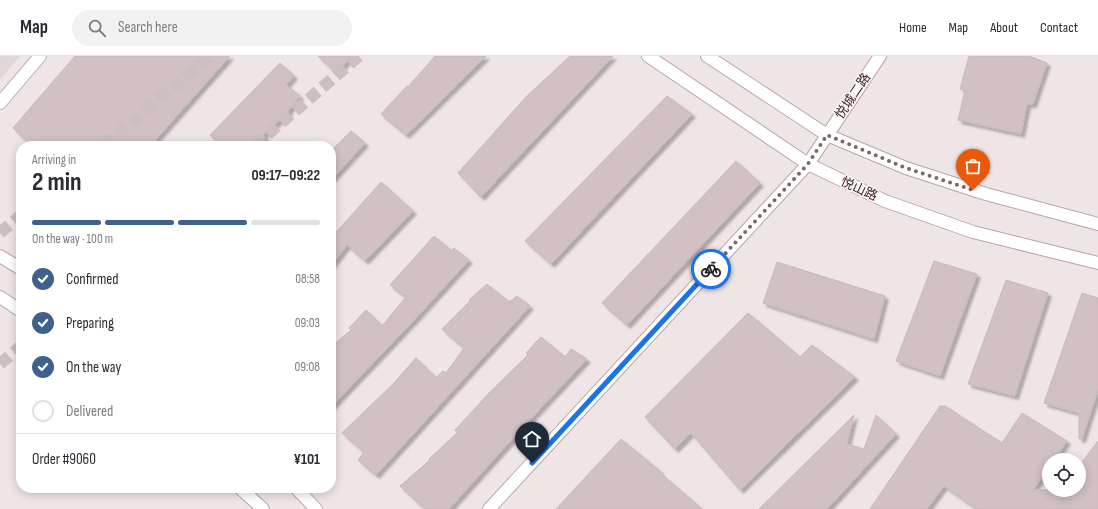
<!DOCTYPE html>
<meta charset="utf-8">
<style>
:root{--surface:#fff;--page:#f2f2f3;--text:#2b2b33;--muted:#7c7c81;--line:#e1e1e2;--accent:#3f628d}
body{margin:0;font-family:"Sofia Sans Condensed","Noto Sans SC",sans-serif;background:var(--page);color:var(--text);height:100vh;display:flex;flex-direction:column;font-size:15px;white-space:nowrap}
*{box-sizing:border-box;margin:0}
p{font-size:13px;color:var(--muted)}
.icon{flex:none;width:22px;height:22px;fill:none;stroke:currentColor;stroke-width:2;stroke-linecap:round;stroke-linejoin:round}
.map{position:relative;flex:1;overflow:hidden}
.side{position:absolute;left:16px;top:85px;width:320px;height:352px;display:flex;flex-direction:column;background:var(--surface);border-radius:16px;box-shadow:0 2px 10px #0003}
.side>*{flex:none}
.controls{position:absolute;left:1042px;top:397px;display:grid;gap:8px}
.controls a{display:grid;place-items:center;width:44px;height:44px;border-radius:50%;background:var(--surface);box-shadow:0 2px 10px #0003;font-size:20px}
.pin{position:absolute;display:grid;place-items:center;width:34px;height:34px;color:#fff;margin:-41px -17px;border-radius:50% 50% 50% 0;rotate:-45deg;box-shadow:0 0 4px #0007}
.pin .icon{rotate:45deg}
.courier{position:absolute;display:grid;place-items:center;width:40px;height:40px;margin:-20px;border:3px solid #1a73e8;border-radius:50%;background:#fff;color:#222;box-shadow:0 1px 5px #0007}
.head em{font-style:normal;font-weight:700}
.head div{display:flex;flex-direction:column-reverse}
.head{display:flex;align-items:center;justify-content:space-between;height:68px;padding:0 16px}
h1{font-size:26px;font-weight:700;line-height:30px}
.bar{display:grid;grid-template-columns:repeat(4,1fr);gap:6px 4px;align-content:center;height:48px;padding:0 16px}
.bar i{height:5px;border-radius:3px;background:var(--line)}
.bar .selected{background:var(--accent)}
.bar p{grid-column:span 4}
.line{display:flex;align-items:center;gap:10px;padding:0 16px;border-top:1px solid var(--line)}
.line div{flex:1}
ol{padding:0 16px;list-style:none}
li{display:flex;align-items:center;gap:12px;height:44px}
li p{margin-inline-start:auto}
li .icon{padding:4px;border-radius:50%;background:var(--accent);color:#fff;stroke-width:4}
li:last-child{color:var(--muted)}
li i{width:22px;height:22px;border:2px solid var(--line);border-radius:50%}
header{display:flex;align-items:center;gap:24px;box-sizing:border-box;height:56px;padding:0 20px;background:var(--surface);border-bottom:1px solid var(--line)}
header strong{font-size:19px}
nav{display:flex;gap:22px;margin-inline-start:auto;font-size:14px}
.search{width:280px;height:36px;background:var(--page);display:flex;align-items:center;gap:10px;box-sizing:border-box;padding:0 14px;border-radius:22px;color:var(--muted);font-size:15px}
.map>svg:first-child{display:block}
.built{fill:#e3d6d8}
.building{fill:#d1c1c4;stroke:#cab7b9;filter:url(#shadow)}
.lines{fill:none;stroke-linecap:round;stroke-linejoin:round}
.primary-tunnel{stroke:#cdbec0;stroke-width:12;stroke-dasharray:12 6;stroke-linecap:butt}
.street-casing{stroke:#bbabac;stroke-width:14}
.secondary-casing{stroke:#bca3a5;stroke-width:14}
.street{stroke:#fff;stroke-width:12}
.secondary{stroke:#fff;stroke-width:12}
.done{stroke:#7f6767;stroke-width:4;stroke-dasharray:0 7.2}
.route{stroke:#1a73e8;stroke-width:5}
.labels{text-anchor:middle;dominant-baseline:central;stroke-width:3;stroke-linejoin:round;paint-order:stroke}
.street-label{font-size:13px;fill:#432322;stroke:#fbf6f8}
</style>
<header>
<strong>Map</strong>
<div class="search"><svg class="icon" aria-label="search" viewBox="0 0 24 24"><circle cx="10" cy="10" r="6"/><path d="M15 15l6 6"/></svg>Search here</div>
<nav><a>Home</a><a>Map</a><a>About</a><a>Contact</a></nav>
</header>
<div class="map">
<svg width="1098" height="453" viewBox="0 0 1098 453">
<defs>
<filter id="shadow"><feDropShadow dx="3.5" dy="3.5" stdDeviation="1" flood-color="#0004"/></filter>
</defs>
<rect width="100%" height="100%" fill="#efe5e7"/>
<polygon class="built" points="0,0 20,0 0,24"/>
<g class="building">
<polygon points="75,0 230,0 150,90 32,90 13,72"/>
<polygon points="318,0 352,0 336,17"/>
<polygon points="435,0 486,0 406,79 381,58 407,30 408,31"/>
<polygon points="570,0 613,0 481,141 458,117 526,41"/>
<polygon points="969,0 1029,0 1047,7 1033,48 1027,48 1021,78 958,64 965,35 960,33"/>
<polygon points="280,7 294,20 286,29 300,40 288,55 289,56 263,79 266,82 256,90 238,90 232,85 225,90 222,90 210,79"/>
<polygon points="667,40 692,58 551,208 525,185"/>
<polygon points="351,75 365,87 331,124 331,95"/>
<polygon points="736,105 760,127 627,269 602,247"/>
<polygon points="381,126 413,155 365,205 347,189 331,210 331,182"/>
<polygon points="434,180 452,195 454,192 469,204 416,262 331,351 331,291 351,274 349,272 366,254 382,270 406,241 390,229"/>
<polygon points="934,205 977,218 940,320 896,305"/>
<polygon points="777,206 885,240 874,283 763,247"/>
<polygon points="1006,224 1048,237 1015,340 968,328"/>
<polygon points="487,228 509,246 517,240 530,250 376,419 358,404 364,396 342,377 392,329 416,302 436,322 443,315 446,317 464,292 442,273 470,245 469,244"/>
<polygon points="1082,237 1098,242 1098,334 1082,383 1079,383 1079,357 1044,347"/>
<polygon points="748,257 800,301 812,289 855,321 740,434 691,377 675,393 645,361"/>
<polygon points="541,281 565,301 571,293 587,303 523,371 449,453 425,453 400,430 430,404 429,403 457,377 455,374 490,336 528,299 526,297"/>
<polygon points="940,350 945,350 1002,387 1022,357 1067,385 1054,404 1049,404 1049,411 1033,434 1079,434 1079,410 1098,385 1098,453 977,453 944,430 927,453 870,453"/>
<polygon points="854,359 847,388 864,393 876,359 896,378 827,453 759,453"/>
<polygon points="621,383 660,415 659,416 702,453 556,453"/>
</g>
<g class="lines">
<g class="primary-tunnel">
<polyline points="103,90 210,0"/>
<polyline points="254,90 359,0"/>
<polyline points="0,177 21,159"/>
<polyline points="0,308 21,290"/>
</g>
<defs>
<polyline id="street" points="0,47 40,0"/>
<g id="secondary">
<polyline points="648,0 808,108 885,145 973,176 1098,207"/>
<polyline points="707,0 827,79 906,112 986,138 1098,168"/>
<polyline points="0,200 21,213"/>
<polyline points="0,241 21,255"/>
<polyline points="240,432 263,453"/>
<polyline points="296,432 316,453"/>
<polyline points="489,453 808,108 880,0"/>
</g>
</defs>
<use href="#street" class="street-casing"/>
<use href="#secondary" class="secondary-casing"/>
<use href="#street" class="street"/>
<use href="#secondary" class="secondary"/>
</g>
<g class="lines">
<polyline class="done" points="711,213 808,108 827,79 906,112 973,134"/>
<polyline class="route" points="532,407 711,213"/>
</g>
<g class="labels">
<g class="street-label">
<text transform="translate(853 40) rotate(-56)">悦城二路</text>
<text transform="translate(859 133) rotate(25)">悦山路</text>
</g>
</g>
</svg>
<div class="controls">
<a><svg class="icon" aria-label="locate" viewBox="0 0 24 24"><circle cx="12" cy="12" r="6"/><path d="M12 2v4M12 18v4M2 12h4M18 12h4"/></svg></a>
</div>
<div class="pin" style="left:973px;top:134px;background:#ea580c"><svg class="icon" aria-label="bag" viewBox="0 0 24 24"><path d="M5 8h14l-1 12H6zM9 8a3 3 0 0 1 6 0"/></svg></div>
<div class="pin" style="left:532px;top:407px;background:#1f2937"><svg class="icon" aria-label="home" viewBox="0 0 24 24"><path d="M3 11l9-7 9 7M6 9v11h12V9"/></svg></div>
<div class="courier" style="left:711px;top:213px"><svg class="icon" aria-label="bike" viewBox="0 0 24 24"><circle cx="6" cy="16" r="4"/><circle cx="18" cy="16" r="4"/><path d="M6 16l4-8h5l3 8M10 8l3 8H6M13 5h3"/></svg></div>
<section class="side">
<div class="head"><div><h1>2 min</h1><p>Arriving in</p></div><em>09:17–09:22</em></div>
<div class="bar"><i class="selected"></i><i class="selected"></i><i class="selected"></i><i></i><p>On the way · 100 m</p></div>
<ol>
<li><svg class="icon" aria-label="check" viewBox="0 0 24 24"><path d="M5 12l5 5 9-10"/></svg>Confirmed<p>08:58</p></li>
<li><svg class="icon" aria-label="check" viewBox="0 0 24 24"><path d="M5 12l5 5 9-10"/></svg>Preparing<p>09:03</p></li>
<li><svg class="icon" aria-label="check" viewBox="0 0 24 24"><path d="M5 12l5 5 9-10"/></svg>On the way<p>09:08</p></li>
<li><i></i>Delivered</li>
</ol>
<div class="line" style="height:52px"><div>Order #9060</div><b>¥101</b></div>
</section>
</div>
